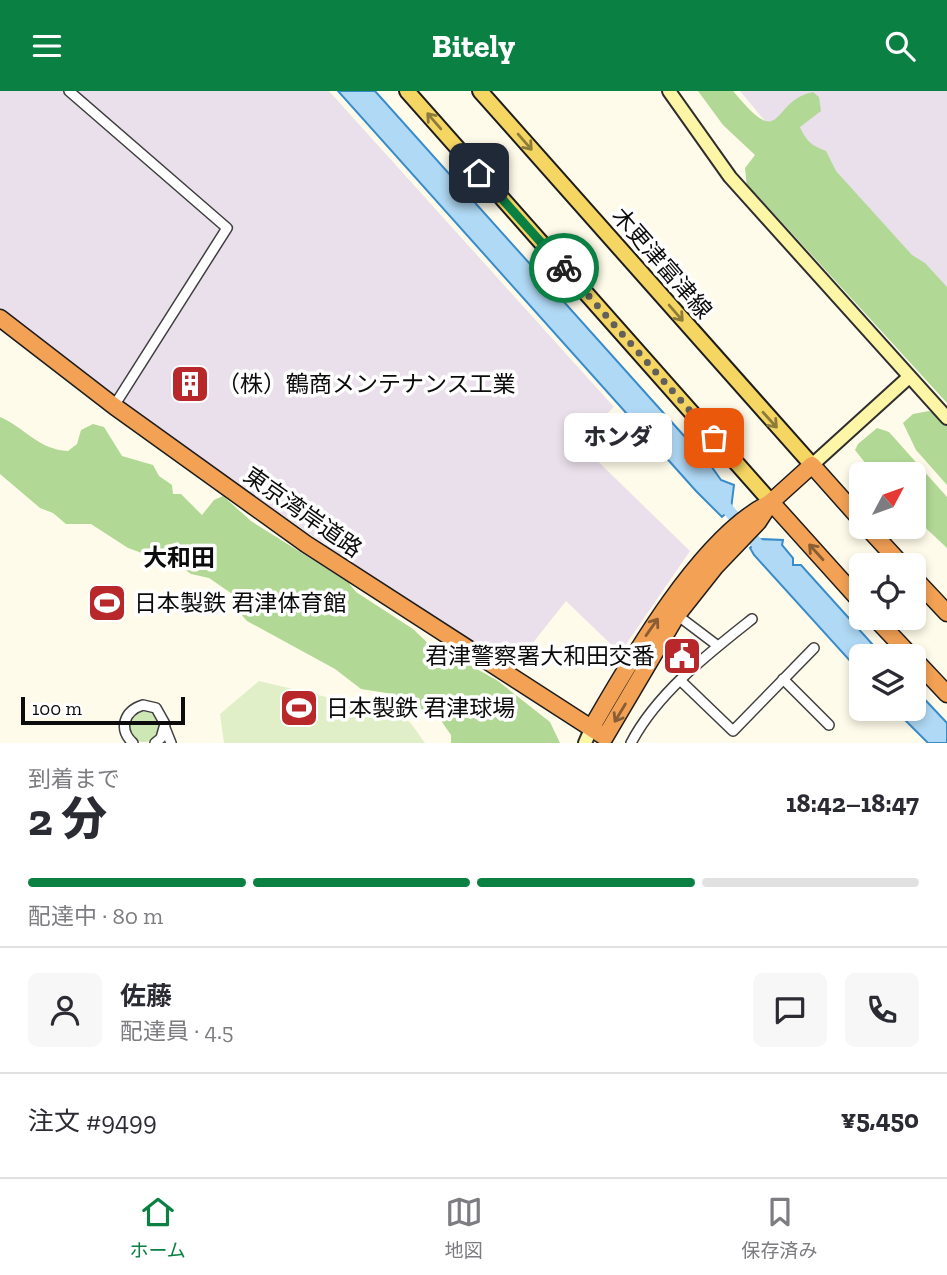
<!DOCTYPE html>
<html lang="ja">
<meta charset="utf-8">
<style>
:root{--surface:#fff;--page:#f7f7f7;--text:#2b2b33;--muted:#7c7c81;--line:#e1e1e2;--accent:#0b8043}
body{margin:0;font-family:"Zilla Slab","Noto Sans JP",serif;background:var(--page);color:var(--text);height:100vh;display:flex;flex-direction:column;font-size:26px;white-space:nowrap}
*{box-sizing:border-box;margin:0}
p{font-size:23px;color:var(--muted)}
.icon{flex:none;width:38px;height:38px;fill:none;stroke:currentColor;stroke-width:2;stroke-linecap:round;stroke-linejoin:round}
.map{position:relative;height:652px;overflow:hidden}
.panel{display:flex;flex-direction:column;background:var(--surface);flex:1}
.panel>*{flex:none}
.needle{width:46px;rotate:49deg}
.fabs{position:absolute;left:849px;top:371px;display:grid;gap:14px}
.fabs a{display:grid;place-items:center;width:77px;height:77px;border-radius:10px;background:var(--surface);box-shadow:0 4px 10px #0003;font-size:35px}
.scale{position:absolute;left:21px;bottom:18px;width:164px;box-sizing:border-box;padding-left:7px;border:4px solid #0c0c0c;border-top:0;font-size:19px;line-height:24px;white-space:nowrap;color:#0c0c0c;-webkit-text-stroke:5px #fff;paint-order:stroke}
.pin{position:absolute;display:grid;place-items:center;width:60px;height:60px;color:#fff;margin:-30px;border-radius:14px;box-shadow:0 4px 10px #0006}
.courier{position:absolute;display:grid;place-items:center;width:70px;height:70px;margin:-35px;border:5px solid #0b8043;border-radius:50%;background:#fff;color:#222;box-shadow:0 2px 9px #0007}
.bubble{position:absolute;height:49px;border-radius:10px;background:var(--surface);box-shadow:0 4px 10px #0003;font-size:23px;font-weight:800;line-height:49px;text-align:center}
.summary em{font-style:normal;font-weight:800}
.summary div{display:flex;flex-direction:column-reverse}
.summary{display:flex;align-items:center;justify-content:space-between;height:119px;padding:0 28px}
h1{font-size:46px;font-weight:800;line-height:52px}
.bar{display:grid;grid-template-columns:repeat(4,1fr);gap:10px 7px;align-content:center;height:84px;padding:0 28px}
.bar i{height:9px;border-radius:5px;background:var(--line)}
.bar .selected{background:var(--accent)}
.bar p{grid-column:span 4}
.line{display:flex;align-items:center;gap:18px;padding:0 28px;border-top:2px solid var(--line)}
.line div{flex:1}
.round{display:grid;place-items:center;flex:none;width:74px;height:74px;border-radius:10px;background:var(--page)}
header{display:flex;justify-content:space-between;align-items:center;height:91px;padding:0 28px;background:var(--accent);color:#fff;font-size:32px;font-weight:800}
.tab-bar{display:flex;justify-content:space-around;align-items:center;height:98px;border-top:2px solid var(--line);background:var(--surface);font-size:19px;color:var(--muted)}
.tab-bar a{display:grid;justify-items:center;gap:4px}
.tab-bar .selected{color:var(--accent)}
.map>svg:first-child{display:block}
.industrial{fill:#eae0eb}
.green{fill:#cee8b5}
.forest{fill:#b1d895}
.pitch{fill:#e0efc7}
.water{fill:#b0d9f5;stroke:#398cca;stroke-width:2}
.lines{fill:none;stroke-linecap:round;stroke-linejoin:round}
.canal{stroke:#b0d9f5;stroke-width:12}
.street-casing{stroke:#3f3f3f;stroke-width:12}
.secondary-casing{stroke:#2e2e2e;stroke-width:16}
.primary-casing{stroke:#1d1d1d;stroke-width:18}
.highway-casing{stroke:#1d1d1d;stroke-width:19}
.street{stroke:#fff;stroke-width:9}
.secondary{stroke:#fdf6a7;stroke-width:12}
.primary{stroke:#f6d663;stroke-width:14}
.highway{stroke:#f2a155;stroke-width:16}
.oneway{stroke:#8d7b3c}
.oneway2{stroke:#8a5e34}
.done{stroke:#61605a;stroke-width:7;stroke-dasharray:0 12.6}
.route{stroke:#0b8043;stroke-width:9}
.labels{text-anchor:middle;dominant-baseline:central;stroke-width:7;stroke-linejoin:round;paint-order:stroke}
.street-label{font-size:23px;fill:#0c0c0c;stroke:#fff}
.poi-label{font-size:23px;fill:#0c0c0c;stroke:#fff;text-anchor:start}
.neighbourhood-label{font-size:24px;font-weight:bold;fill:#0c0c0c;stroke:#fff}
</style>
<header><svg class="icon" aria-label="menu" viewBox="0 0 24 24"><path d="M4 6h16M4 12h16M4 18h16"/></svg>Bitely<svg class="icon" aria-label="search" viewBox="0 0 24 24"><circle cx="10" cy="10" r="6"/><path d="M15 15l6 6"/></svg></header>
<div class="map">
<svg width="947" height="652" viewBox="0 0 947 652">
<rect width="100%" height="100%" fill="#fffbea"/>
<g class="industrial">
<polygon points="0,0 329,0 614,316 578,351 690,460 620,562 566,510 513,577 401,506 143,328 0,219"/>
<polygon points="740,0 947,0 947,237 827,105"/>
</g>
<circle class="green" cx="144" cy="635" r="16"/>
<g class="forest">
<path d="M698,0H733C785,63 769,10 813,1L819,6L821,20L800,36C806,50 812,55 826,60L836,80L912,164L925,172L947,196V312L757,104L747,97L745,77L755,64L723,34Z"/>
<polygon points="929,320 947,330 947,394 916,359 903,332 913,323"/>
<path d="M0,326C24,336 39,359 68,360L77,353L81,339L93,333L104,336L122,365L153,374L159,385L172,394L173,403H181L202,424L214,409L223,405L251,430L348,491L356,501L413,538L434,558L454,565L498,590L550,631L560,652H451V644L437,624L398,609L393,603L361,598L335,578L247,530L237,519L241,509L209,487L191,483L166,465L153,466L128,457L91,433H66L53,422L40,417L0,383Z"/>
<polygon points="877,337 889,341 947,406 947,457 914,426 914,383 874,383 855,359 858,353"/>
</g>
<polygon class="pitch" points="259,590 394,622 410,631 425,652 224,652 220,623"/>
<g class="water">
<polygon points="338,0 375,0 711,375 721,389 734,394 731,418 722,426 696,400"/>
<polygon points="759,448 783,449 782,454 793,467 793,474 801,474 883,565 861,565 861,582 754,464 750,457"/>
<polygon points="914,597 947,632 947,652 928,652 894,618 914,618"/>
</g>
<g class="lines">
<polyline class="canal" points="719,408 766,463"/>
<defs>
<g id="street">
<polyline points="69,0 227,137 114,315"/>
<polyline points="677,524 718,555"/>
<polyline points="783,588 829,634"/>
<polyline points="681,590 733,640 814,557"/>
<polyline points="165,637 171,652"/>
<path d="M133,652C118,638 124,620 143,614L156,617L165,633L161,647L155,652"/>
<path d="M631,652C657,602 709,562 752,528"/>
</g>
<g id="secondary">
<polyline points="669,0 730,86 947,327"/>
<polyline points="812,374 909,286"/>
<polyline points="585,652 592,636"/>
</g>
<g id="primary">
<polyline points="407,0 771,411"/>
<polyline points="480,0 812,374"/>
</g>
<g id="highway">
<polyline points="0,227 114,315 306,453 605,646 677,524 715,476 758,431 771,411 812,374 861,429"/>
<polyline points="771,411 861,511"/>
<polyline points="867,436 902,474"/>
<polyline points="914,487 947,522"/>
<polyline points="875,527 911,565"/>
<polyline points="914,568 947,603"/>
<path d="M592,636C630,570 700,447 768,413"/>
</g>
</defs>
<use href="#street" class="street-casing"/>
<use href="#secondary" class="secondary-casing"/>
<use href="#primary" class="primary-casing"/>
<use href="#highway" class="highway-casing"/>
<use href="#street" class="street"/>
<use href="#secondary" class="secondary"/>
<use href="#primary" class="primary"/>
<use href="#highway" class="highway"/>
</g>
<defs><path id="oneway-shaft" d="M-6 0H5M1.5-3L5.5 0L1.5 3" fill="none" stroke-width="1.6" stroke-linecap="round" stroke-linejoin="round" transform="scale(1.75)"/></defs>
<g class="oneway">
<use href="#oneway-shaft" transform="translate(434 30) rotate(-131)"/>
<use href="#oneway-shaft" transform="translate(525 51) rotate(49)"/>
<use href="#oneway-shaft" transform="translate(676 222) rotate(49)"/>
<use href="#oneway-shaft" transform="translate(770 329) rotate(48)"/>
</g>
<g class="oneway2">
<use href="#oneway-shaft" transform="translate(816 461) rotate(-132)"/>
<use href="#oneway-shaft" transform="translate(652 536) rotate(-55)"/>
<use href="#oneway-shaft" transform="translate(620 622) rotate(121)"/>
</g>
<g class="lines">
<polyline class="done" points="564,177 714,347"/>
<polyline class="route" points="479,82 564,177"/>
</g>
<defs>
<symbol id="building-square" viewBox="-11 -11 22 22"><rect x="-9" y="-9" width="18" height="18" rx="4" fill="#b8272a" stroke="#fff"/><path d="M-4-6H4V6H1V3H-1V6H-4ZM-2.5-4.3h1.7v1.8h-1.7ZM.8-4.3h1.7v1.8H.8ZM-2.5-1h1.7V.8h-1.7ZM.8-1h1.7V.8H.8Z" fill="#fff"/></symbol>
<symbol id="stadium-square" viewBox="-11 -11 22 22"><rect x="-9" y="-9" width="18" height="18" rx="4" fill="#b8272a" stroke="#fff"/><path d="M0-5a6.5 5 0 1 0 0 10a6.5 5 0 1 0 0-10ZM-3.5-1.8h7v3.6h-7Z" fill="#fff"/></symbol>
<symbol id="civic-square" viewBox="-11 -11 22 22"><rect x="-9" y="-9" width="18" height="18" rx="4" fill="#b8272a" stroke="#fff"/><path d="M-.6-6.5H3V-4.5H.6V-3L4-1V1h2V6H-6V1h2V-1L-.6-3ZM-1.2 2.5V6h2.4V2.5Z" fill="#fff"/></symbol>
</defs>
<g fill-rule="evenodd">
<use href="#building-square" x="168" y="271" width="44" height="44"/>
<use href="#stadium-square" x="85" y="490" width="44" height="44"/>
<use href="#civic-square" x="660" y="543" width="44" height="44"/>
<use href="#stadium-square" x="277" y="595" width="44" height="44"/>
</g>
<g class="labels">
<g class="street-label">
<text transform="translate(662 172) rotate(49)">木更津富津線</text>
<text transform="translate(303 421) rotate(35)">東京湾岸道路</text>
</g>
<g class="poi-label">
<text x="217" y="293">（株）鶴商メンテナンス工業</text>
<text x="134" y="512">日本製鉄 君津体育館</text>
<text x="655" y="565" text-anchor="end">君津警察署大和田交番</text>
<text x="326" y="617">日本製鉄 君津球場</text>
</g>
<g class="neighbourhood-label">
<text x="179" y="466">大和田</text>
</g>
</g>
</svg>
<div class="fabs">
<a><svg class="needle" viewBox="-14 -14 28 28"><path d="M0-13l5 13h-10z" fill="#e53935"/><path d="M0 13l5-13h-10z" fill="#7c7c81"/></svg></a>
<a><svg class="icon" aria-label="locate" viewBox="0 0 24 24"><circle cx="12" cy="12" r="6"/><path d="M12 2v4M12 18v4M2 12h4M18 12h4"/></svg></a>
<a><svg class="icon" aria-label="layers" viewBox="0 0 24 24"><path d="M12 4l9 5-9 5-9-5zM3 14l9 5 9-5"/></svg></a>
</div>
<div class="scale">100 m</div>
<div class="pin" style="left:714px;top:347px;background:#ea580c"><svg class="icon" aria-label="bag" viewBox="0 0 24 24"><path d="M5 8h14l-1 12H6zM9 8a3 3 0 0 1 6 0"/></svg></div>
<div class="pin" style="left:479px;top:82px;background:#1f2937"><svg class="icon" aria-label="home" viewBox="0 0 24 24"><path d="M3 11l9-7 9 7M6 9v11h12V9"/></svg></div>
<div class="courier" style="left:564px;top:177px"><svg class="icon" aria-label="bike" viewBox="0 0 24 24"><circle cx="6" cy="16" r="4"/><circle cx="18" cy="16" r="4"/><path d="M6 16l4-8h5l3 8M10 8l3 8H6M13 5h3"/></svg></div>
<div class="bubble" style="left:564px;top:322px;width:108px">ホンダ</div>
</div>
<section class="panel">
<div class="summary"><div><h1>2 分</h1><p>到着まで</p></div><em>18:42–18:47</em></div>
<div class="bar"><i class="selected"></i><i class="selected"></i><i class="selected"></i><i></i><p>配達中 · 80 m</p></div>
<div class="line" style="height:126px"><a class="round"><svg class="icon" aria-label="person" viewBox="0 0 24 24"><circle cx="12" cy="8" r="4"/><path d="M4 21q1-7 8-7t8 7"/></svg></a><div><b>佐藤</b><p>配達員 · 4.5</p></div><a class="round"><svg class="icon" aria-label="chat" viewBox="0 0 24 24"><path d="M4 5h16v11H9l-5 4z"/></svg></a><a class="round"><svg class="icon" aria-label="phone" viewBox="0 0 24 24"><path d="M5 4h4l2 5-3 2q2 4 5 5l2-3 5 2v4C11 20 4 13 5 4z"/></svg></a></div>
<div class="line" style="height:91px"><div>注文 #9499</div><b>¥5,450</b></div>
</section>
<nav class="tab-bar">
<a class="selected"><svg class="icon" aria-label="home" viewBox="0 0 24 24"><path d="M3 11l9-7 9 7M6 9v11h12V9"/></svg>ホーム</a>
<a><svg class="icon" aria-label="map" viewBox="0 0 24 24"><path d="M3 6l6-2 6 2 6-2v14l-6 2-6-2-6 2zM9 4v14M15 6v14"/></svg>地図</a>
<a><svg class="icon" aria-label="saved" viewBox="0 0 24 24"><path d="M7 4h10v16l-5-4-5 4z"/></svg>保存済み</a>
</nav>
